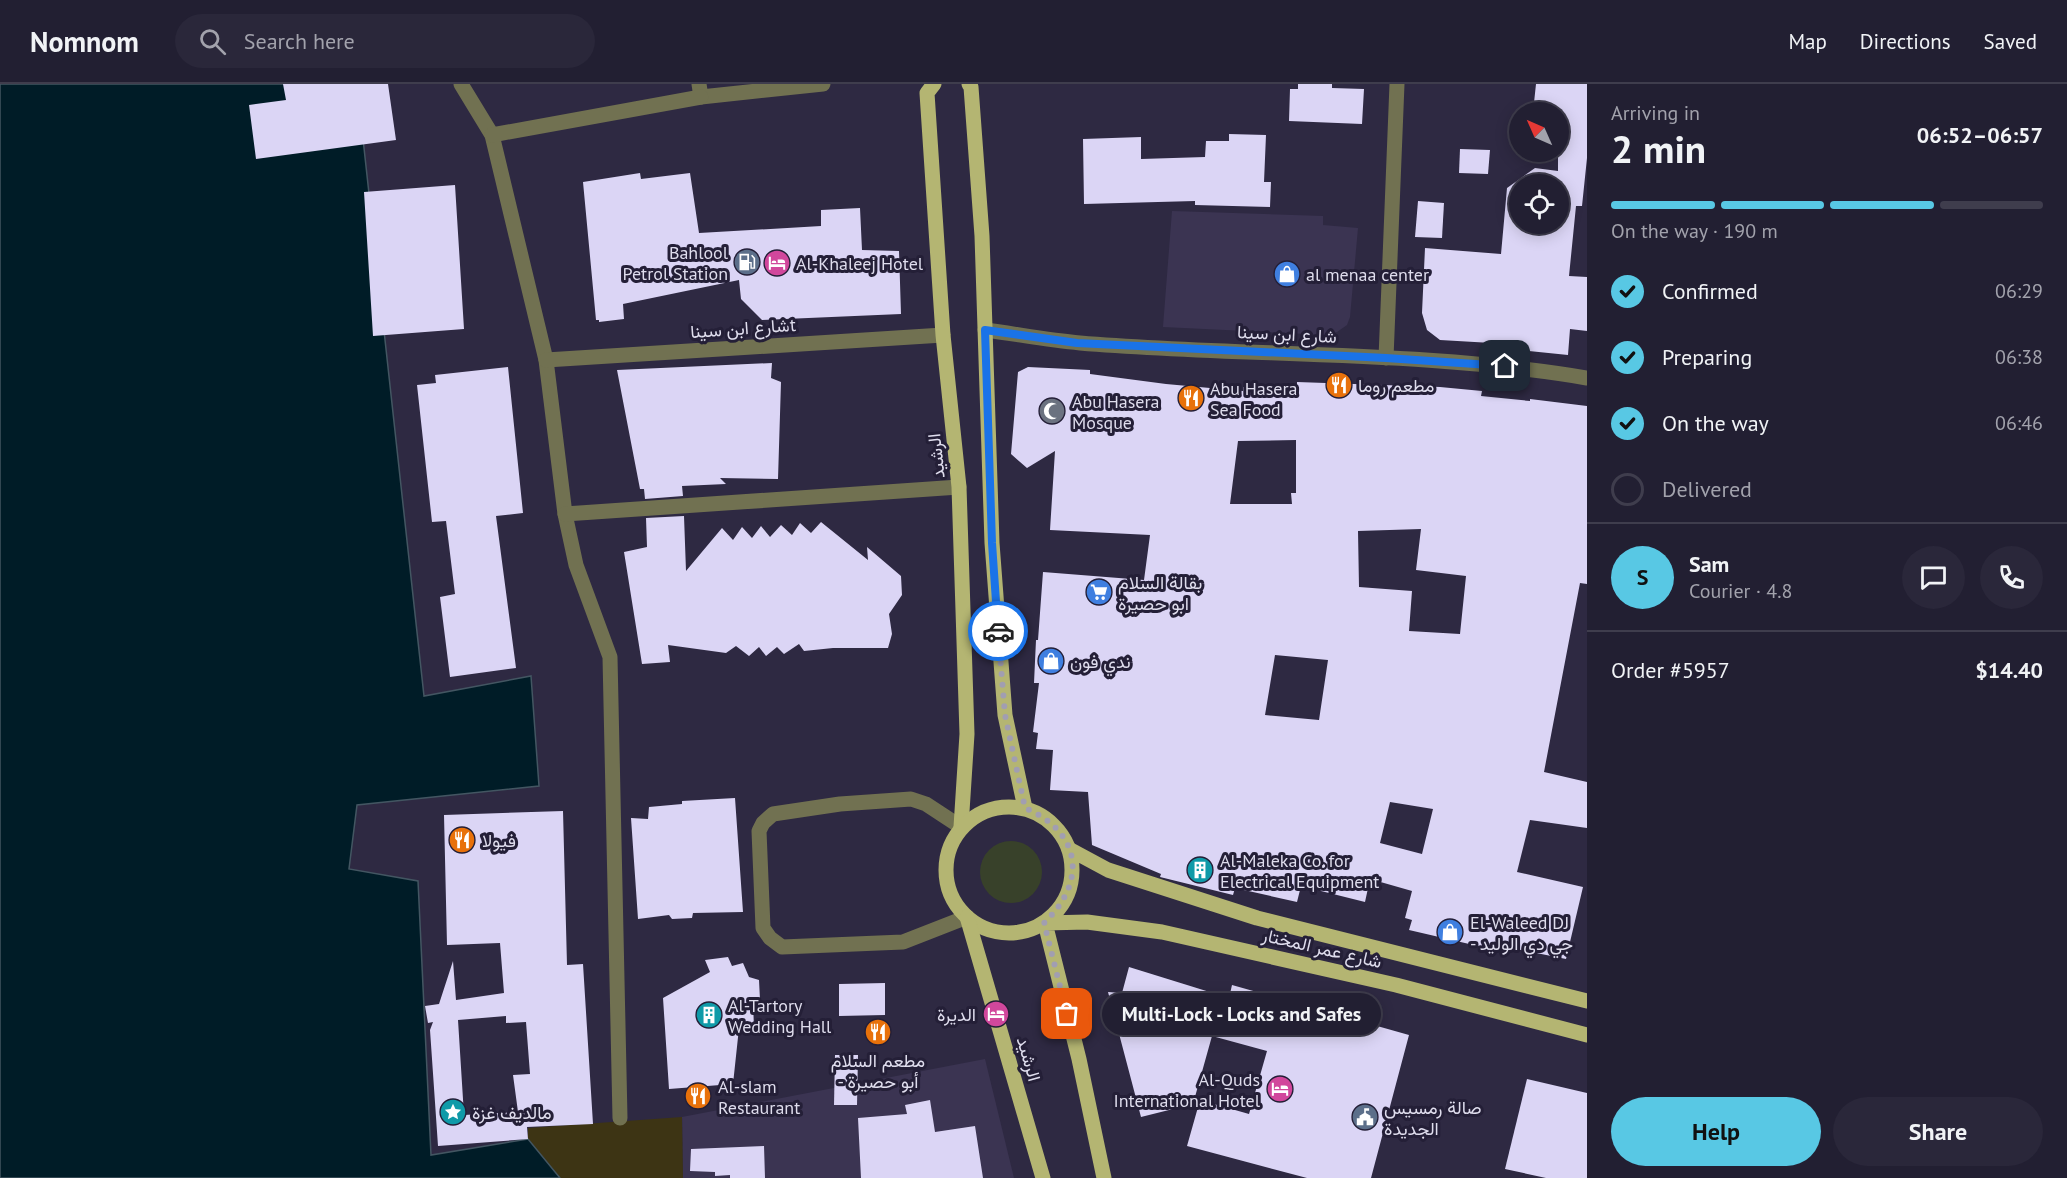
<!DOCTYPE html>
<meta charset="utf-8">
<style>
:root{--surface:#221f32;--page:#2a273a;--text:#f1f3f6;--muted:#a2a2ac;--line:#3f3d4d;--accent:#58c8e4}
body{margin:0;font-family:"PT Sans",Vazirmatn,sans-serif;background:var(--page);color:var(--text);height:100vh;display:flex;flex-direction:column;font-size:22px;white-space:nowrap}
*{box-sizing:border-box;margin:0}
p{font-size:20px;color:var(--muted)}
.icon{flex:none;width:33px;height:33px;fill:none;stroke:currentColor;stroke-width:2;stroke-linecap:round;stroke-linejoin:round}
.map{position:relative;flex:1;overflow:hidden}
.panel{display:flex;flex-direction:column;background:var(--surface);width:480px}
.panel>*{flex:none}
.needle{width:39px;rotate:315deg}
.buttons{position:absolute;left:1509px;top:18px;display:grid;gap:12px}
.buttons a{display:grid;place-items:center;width:60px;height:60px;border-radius:50%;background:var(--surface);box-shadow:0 3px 15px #0003,0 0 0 2px var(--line);font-size:30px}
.pin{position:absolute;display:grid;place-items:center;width:51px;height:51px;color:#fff;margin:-26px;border-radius:12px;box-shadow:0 3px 9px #0006}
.courier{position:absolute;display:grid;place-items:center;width:60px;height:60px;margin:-30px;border:4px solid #1a73e8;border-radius:50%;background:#fff;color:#222;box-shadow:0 2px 8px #0007}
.bubble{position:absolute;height:42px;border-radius:21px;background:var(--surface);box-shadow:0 3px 15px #0003,0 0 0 2px var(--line);font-size:20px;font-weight:700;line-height:42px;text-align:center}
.overview em{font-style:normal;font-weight:700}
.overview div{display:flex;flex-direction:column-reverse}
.overview{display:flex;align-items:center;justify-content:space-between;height:102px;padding:0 24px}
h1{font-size:39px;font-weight:700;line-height:45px}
.bar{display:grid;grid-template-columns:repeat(4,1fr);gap:9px 6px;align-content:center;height:72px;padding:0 24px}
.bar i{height:8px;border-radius:4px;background:var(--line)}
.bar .on{background:var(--accent)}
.bar p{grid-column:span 4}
.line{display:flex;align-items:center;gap:15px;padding:0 24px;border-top:2px solid var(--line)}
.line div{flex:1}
.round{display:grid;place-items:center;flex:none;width:63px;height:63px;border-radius:32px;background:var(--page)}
ol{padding:0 24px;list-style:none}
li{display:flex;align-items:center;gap:18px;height:66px}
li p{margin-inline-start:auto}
li .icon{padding:6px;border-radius:50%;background:var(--accent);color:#111;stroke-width:4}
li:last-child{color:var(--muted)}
li i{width:33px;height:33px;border:3px solid var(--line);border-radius:50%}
.primary-button{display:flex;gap:12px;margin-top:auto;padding:12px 24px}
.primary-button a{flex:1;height:69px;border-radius:36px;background:var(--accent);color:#111;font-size:24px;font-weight:700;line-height:69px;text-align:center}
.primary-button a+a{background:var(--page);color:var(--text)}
header{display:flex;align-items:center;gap:36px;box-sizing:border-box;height:84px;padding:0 30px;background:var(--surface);border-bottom:2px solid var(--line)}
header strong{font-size:28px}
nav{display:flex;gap:33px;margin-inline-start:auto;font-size:21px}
.search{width:420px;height:54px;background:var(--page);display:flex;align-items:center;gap:15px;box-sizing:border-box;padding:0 21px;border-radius:33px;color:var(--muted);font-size:22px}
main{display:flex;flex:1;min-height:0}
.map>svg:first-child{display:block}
.built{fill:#3b3452}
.green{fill:#38412a}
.sand{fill:#3d3414}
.water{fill:#001c27;stroke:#435662;stroke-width:1.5}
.building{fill:#dbd5f5;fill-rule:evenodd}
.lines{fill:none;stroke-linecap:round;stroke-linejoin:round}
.minor{stroke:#717151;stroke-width:15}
.major{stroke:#b4b572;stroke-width:15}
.done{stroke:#a19eb1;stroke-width:6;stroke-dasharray:0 10.8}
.route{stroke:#1a73e8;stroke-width:8}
.labels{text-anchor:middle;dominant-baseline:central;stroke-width:6;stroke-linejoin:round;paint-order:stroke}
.poi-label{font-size:18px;fill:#dfdded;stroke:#241f37;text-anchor:start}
.street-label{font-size:18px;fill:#dfdded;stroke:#241f37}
</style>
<header>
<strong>Nomnom</strong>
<div class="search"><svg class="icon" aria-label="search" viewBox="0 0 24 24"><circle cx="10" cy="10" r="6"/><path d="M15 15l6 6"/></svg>Search here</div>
<nav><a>Map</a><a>Directions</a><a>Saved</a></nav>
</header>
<main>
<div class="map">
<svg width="1587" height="1094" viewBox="0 0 1587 1094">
<rect width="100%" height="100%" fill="#2e2942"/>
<g class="built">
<polygon points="1172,127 1323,132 1323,141 1358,144 1350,233 1347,241 1337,248 1328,251 1163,243"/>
<polygon points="985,975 1014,1094 683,1094 682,1033"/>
</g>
<circle class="green" cx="1011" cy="788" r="31"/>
<polygon class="sand" points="682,1033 683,1094 560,1094 528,1055 528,1044"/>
<polygon class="water" points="0,0 357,0 424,612 531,592 539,702 357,721 349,785 418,797 431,1071 528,1055 560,1094 0,1094"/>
<g class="building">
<polygon points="283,0 388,0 396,56 256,75 249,21 286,16"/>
<polygon points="1298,0 1332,0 1332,4 1364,5 1362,40 1289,37 1290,5 1298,5"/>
<path d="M1536,0H1587V74L1582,122H1576L1569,192L1587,193V247L1570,245L1568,271L1509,265V260L1440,256L1427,246L1422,229L1425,164L1501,170L1507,104L1535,84L1558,87V28H1533ZM1520,100H1558V140H1520Z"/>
<polygon points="1229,50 1266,51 1264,98 1271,98 1270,123 1195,121 1195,117 1084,120 1083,55 1141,53 1141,75 1205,73 1206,57 1229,57"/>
<polygon points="1460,65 1490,66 1488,90 1459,89"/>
<polygon points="640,89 641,95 690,89 699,149 821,142 821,126 860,124 862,166 899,167 901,230 762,236 741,215 739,196 623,220 624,235 599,238 599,236 596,236 583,98"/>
<polygon points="455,101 464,245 373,252 364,108"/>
<polygon points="1418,117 1444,119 1442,154 1415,153"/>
<polygon points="772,279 771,294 781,298 778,395 720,394 726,400 682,402 683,412 645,415 644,405 640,405 617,286"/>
<polygon points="508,283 523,429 496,432 516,584 450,593 440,513 455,510 446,437 432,438 417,301 436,299 435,291"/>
<path d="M1028,283L1090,286V290L1166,300L1243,307V303L1297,302V298L1440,303L1482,307L1481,312L1530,317V315L1587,322V500L1580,499L1544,688L1587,698V744L1530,736L1517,788L1583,803L1566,875L1496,861L1495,866L1409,846L1412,836L1405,834L1412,807L1370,795L1365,818L1301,802L1297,818L1235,804L1233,811L1160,793L1161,790L1092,761L1088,708L1050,706L1053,666L1036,665L1038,649L1033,648L1039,599H1034L1036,556H1038L1043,488L1144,496L1150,451L1050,446L1055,367L1027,384L1011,370L1018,288ZM1296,356V409H1291L1292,420H1230L1238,357ZM1421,445L1416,486L1466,492L1460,550L1409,547L1412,507L1359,503L1358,447ZM1275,571L1328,576L1319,636L1265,631ZM1390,718L1433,725L1422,770L1380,759Z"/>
<polygon points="684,432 686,487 722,444 733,456 742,443 752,454 761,442 770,453 781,441 792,451 800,439 811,449 821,438 868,476 867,463 901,492 902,511 889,530 892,550 888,564 833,564 804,567 799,560 784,570 777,563 766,572 759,563 749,572 736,562 726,569 668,561 670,578 642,580 624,468 647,463 646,434"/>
<polygon points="735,714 743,828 693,829 692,834 672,835 669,831 638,835 631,734 648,735 649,723 682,720 682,717"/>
<path d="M563,727L567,881L583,880L593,1040L527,1043L528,1055L438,1062L430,946L433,938L428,939L425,922L439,920L453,877L456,916L504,909L500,859L447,861L444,731ZM506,932V939L526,938L530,990L513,991L518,1028L464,1031L458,936Z"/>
<polygon points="728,873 732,882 743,879 749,893 759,896 760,916 753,918 754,944 739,944 733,1000 669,1005 663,914 710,888 705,876"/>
<polygon points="1129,883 1229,914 1232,901 1409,951 1371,1094 1307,1094 1187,1062 1200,1016 1249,1030 1267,967 1212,952 1193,1020 1141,1033 1108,908 1122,909"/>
<polygon points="885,899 885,931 839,932 839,900"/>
<polygon points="835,971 858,971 857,1021 834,1021"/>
<polygon points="1527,995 1587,1009 1587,1094 1546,1094 1505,1085"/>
<polygon points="930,1016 935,1048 975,1042 983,1094 861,1094 858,1034 907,1030 905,1021"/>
<polygon points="764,1062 765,1094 730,1094 730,1091 715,1092 715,1088 690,1087 691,1065"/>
</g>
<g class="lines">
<g class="minor">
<polyline points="461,0 492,51 546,276 565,430 576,481 610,573 620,1034"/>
<polyline points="699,0 701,13 823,0"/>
<polyline points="492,51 701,13"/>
<path d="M985,246C1016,250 1048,256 1080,259C1248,273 1420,266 1587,294"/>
<polyline points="1386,274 1397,0"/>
<polyline points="546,276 943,251"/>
<polyline points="565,430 959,403"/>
<polyline points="961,743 926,720 911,715 840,720 773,730 763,739 759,747 763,844 770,854 782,863 903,858 967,833"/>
</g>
<g class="major">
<polyline points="934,0 927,9 943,251 959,403 967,650 961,743"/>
<polyline points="969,0 971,3 982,152 992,459 1005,631 1025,724"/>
<circle cx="1009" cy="786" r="63"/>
<polyline points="1069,765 1108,786 1257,834 1587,917"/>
<polyline points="967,833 1043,1094"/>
<polyline points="1104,1094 1079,975 1045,839 1087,838 1162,848 1396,901 1587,951"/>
</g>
</g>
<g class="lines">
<path class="done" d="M998,547L1005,631L1025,724C1081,748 1088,797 1044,839L1067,930"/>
<polyline class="route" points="998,547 992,459 985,246 1077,259 1386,274 1505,282"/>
</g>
<defs>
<symbol id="fuel-disc" viewBox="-11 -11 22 22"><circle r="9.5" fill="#5c6f8a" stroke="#241f37"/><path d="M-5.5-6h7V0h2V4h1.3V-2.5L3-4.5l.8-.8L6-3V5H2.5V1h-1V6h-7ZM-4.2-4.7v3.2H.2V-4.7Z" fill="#fff"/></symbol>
<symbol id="hotel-disc" viewBox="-11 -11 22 22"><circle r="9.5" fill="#d1479c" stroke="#241f37"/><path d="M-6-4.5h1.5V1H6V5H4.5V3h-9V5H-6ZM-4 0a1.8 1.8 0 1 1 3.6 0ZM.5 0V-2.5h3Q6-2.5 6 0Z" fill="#fff"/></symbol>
<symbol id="shop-disc" viewBox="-11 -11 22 22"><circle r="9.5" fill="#3f7fe0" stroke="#241f37"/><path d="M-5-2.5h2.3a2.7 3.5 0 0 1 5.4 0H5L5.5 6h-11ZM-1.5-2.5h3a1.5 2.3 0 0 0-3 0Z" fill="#fff"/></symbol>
<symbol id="restaurant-disc" viewBox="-11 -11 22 22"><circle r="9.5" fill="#e8710a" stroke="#241f37"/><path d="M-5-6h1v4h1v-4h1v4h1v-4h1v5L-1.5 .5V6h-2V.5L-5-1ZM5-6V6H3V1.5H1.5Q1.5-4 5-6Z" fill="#fff"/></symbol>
<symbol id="mosque-disc" viewBox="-11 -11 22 22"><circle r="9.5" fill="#6b7280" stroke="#241f37"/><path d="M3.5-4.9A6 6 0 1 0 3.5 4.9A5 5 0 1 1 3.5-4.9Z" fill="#fff"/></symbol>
<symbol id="supermarket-disc" viewBox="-11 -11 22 22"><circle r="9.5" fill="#3f7fe0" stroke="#241f37"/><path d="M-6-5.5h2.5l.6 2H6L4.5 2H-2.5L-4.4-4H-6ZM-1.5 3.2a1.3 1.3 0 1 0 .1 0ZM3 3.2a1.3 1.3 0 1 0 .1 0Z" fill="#fff"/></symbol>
<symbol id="building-disc" viewBox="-11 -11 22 22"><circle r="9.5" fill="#0f9aa8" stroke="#241f37"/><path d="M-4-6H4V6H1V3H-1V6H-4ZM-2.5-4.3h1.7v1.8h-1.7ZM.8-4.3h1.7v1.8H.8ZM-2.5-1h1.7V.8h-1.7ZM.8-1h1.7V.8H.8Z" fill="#fff"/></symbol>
<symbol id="sight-disc" viewBox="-11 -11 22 22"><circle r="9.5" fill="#0f9aa8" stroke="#241f37"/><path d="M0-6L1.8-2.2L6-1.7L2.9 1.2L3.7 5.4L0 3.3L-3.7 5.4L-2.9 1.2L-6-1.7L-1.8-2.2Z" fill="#fff"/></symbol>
<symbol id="civic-disc" viewBox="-11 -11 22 22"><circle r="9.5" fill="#5c6f8a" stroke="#241f37"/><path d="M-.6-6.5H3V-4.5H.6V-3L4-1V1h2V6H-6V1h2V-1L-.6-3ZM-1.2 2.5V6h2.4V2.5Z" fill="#fff"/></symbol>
</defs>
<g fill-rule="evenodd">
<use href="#fuel-disc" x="732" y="163" width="30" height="30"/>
<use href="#hotel-disc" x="762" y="164" width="30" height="30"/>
<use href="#shop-disc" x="1272" y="175" width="30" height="30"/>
<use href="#restaurant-disc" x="1324" y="286" width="30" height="30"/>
<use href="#restaurant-disc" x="1176" y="299" width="30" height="30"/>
<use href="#mosque-disc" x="1037" y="312" width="30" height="30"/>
<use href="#supermarket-disc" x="1084" y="493" width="30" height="30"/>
<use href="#shop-disc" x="1036" y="562" width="30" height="30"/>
<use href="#restaurant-disc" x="447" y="741" width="30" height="30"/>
<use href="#building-disc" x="1185" y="771" width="30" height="30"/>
<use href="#shop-disc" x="1435" y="833" width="30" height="30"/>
<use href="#hotel-disc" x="981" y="915" width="30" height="30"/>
<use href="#building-disc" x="694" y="916" width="30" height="30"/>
<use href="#restaurant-disc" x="863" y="933" width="30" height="30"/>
<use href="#hotel-disc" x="1265" y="990" width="30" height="30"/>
<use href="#restaurant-disc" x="683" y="997" width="30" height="30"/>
<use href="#sight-disc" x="438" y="1013" width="30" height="30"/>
<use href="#civic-disc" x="1350" y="1018" width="30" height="30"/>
</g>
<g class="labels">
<g class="poi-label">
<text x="728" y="168" text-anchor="end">Bahlool<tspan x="728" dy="21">Petrol Station</tspan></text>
<text x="796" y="179">Al-Khaleej Hotel</text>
<text x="1306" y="190">al menaa center</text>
<text x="1358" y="301">مطعم روما</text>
<text x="1210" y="304">Abu Hasera<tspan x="1210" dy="21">Sea Food</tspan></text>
<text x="1072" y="317">Abu Hasera<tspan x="1072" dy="21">Mosque</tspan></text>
<text x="1118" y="498">بقالة السلام<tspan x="1118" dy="21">ابو حصيرة</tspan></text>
<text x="1070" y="577">ندي فون</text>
<text x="482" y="756">فيولا</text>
<text x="1220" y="776">Al-Maleka Co. for<tspan x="1220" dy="21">Electrical Equipment</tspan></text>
<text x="1470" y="838">El-Waleed DJ<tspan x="1470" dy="21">- جي دي الوليد</tspan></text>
<text x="728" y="921">Al-Tartory<tspan x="728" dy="21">Wedding Hall</tspan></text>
<text x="976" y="930" text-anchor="end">الديرة</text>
<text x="878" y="976" text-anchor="middle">مطعم السلام<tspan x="878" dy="21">- أبو حصيرة</tspan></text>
<text x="1260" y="995" text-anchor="end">Al-Quds<tspan x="1260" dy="21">International Hotel</tspan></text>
<text x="718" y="1002">Al-slam<tspan x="718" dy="21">Restaurant</tspan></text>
<text x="1384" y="1023">صالة رمسيس<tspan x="1384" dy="21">الجديدة</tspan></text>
<text x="472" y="1028">مالديف غزة</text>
</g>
<g class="street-label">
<text transform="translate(743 244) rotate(-4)">شارع ابن سيناt</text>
<text transform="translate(1287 250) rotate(3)">شارع ابن سينا</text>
<text transform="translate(936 372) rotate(-96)">الرشيد</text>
<text transform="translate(1322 864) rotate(13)">شارع عمر المختار</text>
<text transform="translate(1029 975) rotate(74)">الرشيد</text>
</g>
</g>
</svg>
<div class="buttons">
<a><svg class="needle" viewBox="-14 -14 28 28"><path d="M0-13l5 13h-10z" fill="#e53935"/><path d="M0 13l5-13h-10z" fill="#a2a2ac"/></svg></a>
<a><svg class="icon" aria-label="locate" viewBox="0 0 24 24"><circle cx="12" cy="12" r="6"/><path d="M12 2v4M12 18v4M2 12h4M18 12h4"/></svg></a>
</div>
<div class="pin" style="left:1067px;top:930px;background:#ea580c"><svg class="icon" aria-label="bag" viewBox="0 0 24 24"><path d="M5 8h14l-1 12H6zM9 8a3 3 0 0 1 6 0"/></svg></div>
<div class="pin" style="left:1505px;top:282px;background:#1f2937"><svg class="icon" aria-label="home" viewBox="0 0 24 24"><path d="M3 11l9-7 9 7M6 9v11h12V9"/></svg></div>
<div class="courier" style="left:998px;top:547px"><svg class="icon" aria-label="car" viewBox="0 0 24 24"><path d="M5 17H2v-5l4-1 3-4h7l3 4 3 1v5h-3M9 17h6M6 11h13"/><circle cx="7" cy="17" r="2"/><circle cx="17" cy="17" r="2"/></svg></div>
<div class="bubble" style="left:1102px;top:909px;width:279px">Multi-Lock - Locks and Safes</div>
</div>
<section class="panel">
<div class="overview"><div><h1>2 min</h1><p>Arriving in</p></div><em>06:52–06:57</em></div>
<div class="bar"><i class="on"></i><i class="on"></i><i class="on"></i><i></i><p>On the way · 190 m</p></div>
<ol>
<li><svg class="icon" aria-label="check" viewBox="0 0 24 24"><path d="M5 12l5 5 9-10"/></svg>Confirmed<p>06:29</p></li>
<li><svg class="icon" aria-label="check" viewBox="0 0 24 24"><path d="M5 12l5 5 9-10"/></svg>Preparing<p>06:38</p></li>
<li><svg class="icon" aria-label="check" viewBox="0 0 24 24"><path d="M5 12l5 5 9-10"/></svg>On the way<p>06:46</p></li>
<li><i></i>Delivered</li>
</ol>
<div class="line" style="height:108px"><b class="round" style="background:var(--accent);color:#111">S</b><div><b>Sam</b><p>Courier · 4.8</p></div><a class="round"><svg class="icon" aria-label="chat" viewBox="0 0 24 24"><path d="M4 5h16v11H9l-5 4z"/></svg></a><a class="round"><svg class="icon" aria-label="phone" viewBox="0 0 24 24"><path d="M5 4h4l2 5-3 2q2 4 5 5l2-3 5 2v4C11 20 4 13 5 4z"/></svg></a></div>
<div class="line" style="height:78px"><div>Order #5957</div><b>$14.40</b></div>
<div class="primary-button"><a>Help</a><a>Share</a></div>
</section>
</main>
